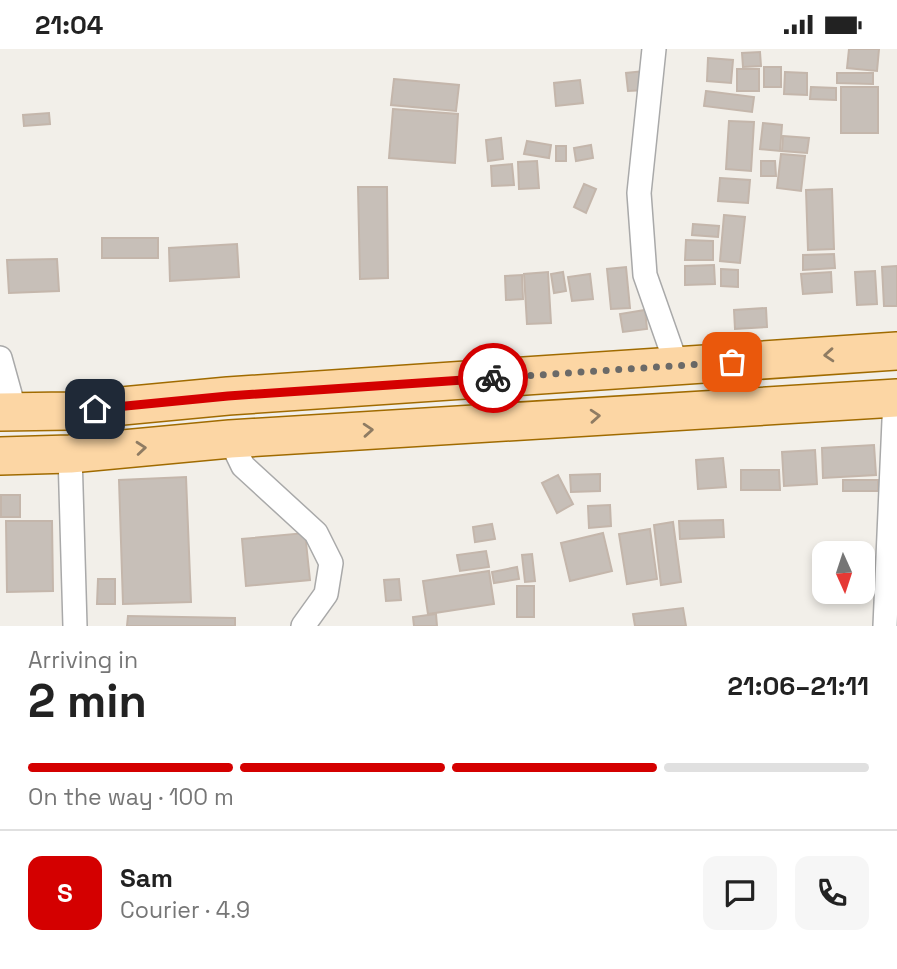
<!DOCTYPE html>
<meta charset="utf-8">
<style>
:root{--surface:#fff;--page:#f6f6f6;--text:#222;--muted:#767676;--line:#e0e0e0;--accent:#d40000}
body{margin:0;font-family:"Space Grotesk",sans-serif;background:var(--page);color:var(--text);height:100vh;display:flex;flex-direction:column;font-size:26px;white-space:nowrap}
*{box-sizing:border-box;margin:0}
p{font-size:23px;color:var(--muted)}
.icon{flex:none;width:38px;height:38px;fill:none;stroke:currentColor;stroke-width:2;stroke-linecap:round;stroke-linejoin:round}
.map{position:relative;height:577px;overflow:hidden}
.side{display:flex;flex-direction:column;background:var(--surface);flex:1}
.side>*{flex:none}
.needle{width:46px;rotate:177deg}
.fabs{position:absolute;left:812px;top:492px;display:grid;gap:14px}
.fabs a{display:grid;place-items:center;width:63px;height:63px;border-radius:14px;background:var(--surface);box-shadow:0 4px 10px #0003;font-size:35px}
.pin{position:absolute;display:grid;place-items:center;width:60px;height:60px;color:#fff;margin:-30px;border-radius:14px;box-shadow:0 4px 10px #0006}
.courier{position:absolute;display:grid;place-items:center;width:70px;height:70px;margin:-35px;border:5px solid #d40000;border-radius:50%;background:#fff;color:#222;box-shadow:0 2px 9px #0007}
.overview em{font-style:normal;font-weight:700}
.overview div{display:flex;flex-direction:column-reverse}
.overview{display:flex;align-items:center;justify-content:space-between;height:119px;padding:0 28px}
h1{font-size:46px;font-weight:700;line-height:52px}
.bar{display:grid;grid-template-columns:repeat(4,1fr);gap:10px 7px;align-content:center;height:84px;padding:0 28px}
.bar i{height:9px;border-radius:5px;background:var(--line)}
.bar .selected{background:var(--accent)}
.bar p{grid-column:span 4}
.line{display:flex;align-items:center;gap:18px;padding:0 28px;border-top:2px solid var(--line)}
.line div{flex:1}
.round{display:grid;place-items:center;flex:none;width:74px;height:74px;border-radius:14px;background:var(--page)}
.status{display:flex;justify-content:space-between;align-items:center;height:49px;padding:0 35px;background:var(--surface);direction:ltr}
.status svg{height:19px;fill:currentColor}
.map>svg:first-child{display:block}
.building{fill:#c7bfb8;stroke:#c4b6ab;stroke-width:2}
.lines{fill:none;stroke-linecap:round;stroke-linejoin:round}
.minor-casing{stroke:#a9a9a9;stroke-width:26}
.primary-casing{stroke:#a06b00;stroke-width:40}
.minor{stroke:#fff;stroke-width:23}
.primary{stroke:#fcd6a4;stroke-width:37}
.oneway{stroke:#8f7c63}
.done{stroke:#6b6a68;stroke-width:7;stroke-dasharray:0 12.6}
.route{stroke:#d40000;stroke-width:9}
</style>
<div class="status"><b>21:04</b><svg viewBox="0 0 49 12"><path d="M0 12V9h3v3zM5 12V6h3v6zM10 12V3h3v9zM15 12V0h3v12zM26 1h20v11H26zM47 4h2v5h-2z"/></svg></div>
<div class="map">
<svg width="897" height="577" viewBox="0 0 897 577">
<rect width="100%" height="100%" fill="#f2efe9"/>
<g class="building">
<polygon points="849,0 879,0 877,22 847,19"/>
<polygon points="760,3 761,17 743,18 742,4"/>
<polygon points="708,9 733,11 731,34 707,32"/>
<rect x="764" y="18" width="17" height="20"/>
<rect x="737" y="20" width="22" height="22"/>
<polygon points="644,22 646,41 628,42 626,24"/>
<polygon points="785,23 807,24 807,46 784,45"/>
<polygon points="837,24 873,24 873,35 837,34"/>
<polygon points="394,30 459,36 456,62 391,56"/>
<polygon points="580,31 583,54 556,57 554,34"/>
<polygon points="811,38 836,39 836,51 810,50"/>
<rect x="841" y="38" width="37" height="46"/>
<polygon points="706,42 754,48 752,63 704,57"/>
<polygon points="393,60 458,65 455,114 389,109"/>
<polygon points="49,64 50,75 24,77 23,66"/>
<polygon points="729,72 754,73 751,122 726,120"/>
<polygon points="763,74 782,76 780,102 760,100"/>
<polygon points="783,87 809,89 807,104 782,102"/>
<polygon points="501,89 503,110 488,112 486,91"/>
<polygon points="527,92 551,96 549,109 524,105"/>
<polygon points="591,96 593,109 576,112 574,99"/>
<rect x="556" y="97" width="10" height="15"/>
<polygon points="781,105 805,107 801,142 777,139"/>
<polygon points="537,112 539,139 519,140 518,113"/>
<polygon points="761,112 775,112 776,127 761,127"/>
<polygon points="512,115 514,136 492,137 491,117"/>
<polygon points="720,129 750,131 748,154 718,152"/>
<polygon points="584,135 596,140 586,164 574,158"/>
<polygon points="358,138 387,138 388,229 360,230"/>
<polygon points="832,140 834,200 808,201 806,141"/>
<polygon points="724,166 745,168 740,214 720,212"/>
<polygon points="693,175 719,177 718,188 692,186"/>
<rect x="102" y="189" width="56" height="20"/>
<polygon points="686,191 713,192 713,211 685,211"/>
<polygon points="237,195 239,228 170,232 169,199"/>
<polygon points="834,205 835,219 803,221 803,206"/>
<polygon points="57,210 59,242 9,244 7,211"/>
<polygon points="714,216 715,235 685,236 685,217"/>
<polygon points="897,217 897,257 884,257 882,218"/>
<polygon points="626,218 630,259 611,260 607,220"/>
<polygon points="721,220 738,221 738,238 721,237"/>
<polygon points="875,222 877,255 857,256 855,223"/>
<polygon points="548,223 551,274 527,275 524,225"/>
<polygon points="563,223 566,242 554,244 551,225"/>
<polygon points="831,223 832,243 803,245 801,225"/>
<polygon points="590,225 593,250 572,252 568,228"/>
<polygon points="522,226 523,250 506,251 505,227"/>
<polygon points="766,259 767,278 735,280 734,261"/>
<polygon points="645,261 647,280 623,283 620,265"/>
<polygon points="874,396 876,426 823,429 822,399"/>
<polygon points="815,401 817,435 784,437 782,403"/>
<polygon points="723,409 726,438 698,440 696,411"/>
<polygon points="741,421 779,421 780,441 741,441"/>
<polygon points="600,425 600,442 571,443 570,426"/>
<polygon points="558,426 573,455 557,464 542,434"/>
<polygon points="186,428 191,553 123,555 119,431"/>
<rect x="843" y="431" width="35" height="11"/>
<rect x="1" y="446" width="19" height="22"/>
<polygon points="610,456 611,477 589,479 588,457"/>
<polygon points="723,471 724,488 680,490 679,472"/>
<polygon points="6,472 52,472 53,542 7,543"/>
<polygon points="673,473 681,533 661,536 654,476"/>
<polygon points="492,475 495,490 475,493 473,478"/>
<polygon points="650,480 657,530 627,535 619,485"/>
<polygon points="305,484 310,531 246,537 242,490"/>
<polygon points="603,484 612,522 570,532 561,494"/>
<polygon points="486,502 489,518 460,522 457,506"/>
<polygon points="532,505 535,532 525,533 522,506"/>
<polygon points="517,518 519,530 494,534 492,523"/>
<polygon points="489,522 494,555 428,565 423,532"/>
<polygon points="98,530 115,530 115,555 97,555"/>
<polygon points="399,530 401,551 386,552 384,531"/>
<rect x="517" y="537" width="17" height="31"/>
<polygon points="683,559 686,577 635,577 633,565"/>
<polygon points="436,565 437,577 414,577 413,568"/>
<polygon points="128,567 235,569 235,577 127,577"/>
</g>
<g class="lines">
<defs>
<g id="minor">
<polyline points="654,0 639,144 645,226 677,317"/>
<polyline points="0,309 15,363"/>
<polyline points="230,390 243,417 316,484 331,514 326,545 303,577"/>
<polyline points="70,405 75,577"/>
<polyline points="885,577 895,349"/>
</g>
<g id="primary">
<polyline points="0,363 69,362 228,347 897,302"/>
<polyline points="0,407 70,405 230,390 897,349"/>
</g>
</defs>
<use href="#minor" class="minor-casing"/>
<use href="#primary" class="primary-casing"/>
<use href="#minor" class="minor"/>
<use href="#primary" class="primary"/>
</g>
<defs><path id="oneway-chevron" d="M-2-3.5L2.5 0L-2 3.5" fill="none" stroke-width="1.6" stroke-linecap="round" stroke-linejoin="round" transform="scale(1.75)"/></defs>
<g class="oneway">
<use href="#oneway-chevron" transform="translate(829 306) rotate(176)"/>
<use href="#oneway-chevron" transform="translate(595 367) rotate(-4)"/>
<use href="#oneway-chevron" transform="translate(368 381) rotate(-4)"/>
<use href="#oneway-chevron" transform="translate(141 399) rotate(-5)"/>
</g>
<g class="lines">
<polyline class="done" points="493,329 732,313"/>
<polyline class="route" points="95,360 228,347 493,329"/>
</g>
</svg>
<div class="fabs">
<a><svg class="needle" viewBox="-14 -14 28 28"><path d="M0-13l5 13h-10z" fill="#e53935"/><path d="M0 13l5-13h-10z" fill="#767676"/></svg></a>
</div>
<div class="pin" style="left:732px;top:313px;background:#ea580c"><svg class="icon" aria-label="bag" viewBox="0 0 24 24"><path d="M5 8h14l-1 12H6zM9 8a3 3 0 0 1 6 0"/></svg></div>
<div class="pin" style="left:95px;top:360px;background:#1f2937"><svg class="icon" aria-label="home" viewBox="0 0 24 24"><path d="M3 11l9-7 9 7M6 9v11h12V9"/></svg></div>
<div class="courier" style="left:493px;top:329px"><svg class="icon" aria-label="bike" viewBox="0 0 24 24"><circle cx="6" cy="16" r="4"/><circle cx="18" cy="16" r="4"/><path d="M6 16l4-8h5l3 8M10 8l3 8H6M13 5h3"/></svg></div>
</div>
<section class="side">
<div class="overview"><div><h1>2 min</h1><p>Arriving in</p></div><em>21:06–21:11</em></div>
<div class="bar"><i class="selected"></i><i class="selected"></i><i class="selected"></i><i></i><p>On the way · 100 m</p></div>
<div class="line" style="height:126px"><b class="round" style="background:var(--accent);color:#fff">S</b><div><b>Sam</b><p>Courier · 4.9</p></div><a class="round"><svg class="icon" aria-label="chat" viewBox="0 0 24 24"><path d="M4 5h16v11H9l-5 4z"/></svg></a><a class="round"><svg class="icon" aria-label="phone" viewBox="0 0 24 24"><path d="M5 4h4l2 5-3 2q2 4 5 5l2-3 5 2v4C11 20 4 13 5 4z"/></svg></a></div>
</section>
